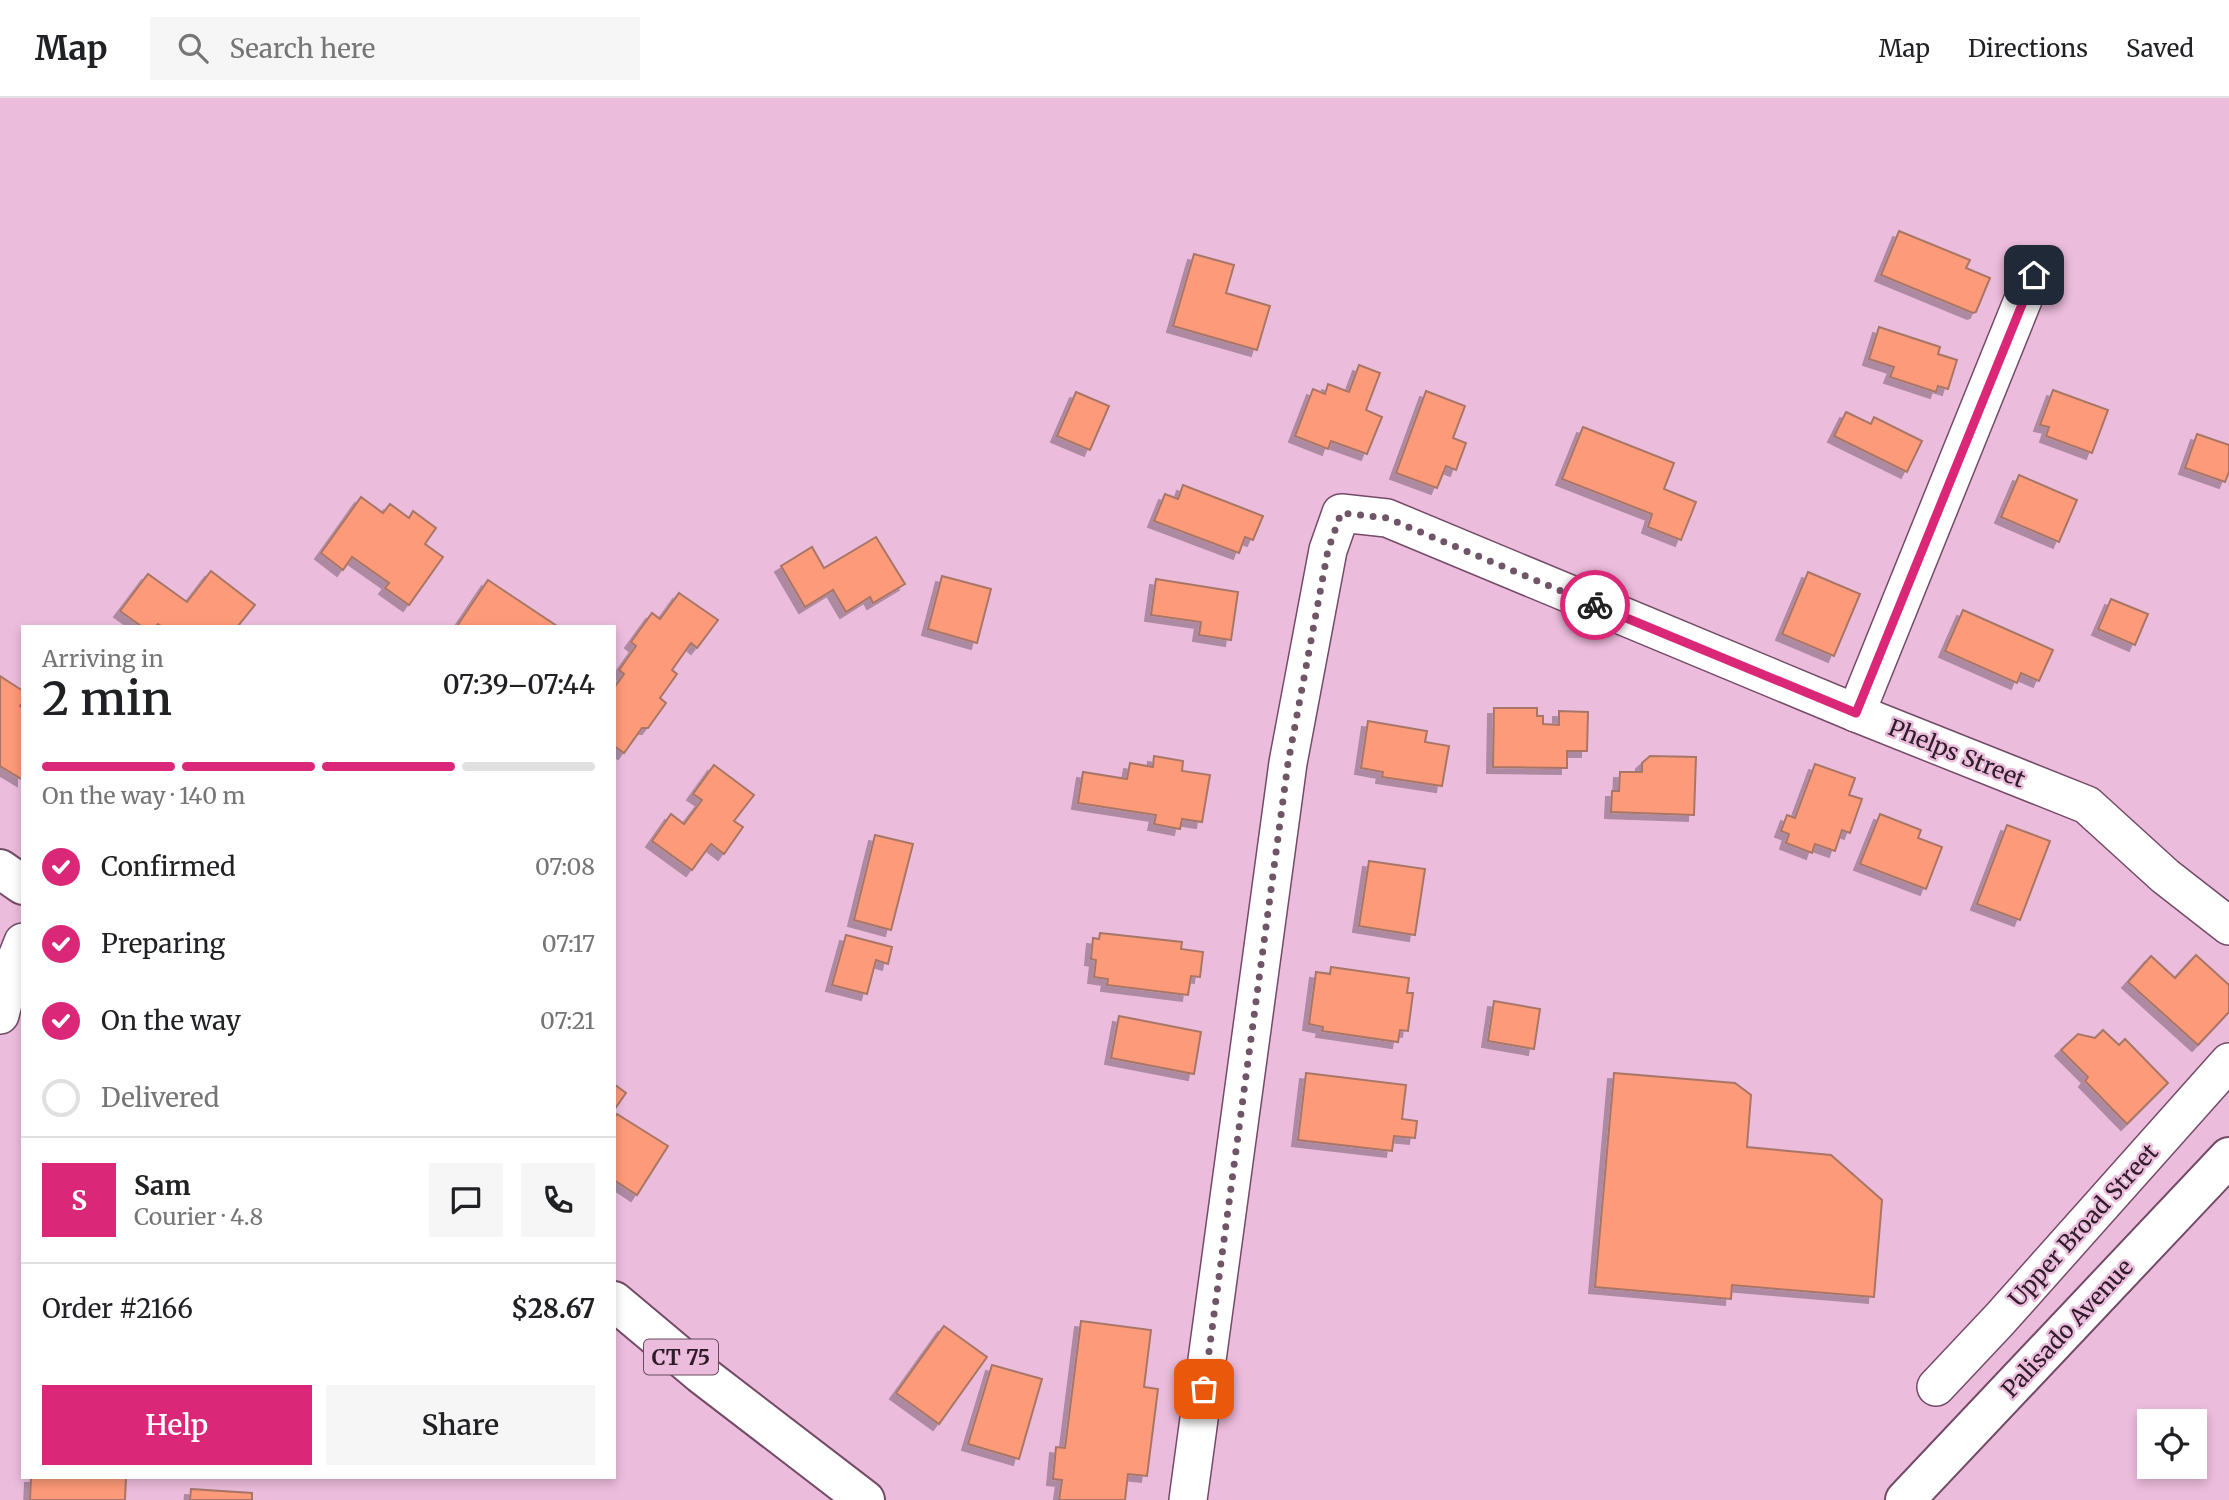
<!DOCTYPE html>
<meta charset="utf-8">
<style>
:root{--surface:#fff;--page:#f6f6f6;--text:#202124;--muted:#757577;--line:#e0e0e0;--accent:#db2777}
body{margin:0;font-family:Merriweather,serif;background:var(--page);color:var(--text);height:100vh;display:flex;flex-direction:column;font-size:26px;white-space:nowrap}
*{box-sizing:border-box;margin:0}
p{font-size:23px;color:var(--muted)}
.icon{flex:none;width:38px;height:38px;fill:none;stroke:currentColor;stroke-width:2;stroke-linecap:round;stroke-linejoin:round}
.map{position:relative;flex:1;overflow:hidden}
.drawer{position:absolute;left:21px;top:527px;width:595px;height:854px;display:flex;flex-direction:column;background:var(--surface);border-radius:0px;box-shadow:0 4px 10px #0003}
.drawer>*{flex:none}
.tools{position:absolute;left:2137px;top:1311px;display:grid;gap:14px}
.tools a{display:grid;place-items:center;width:70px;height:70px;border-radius:0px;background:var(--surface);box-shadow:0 4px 10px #0003;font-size:35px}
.pin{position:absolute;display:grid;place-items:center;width:60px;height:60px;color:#fff;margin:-30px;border-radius:14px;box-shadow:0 4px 10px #0006}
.courier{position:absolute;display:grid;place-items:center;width:70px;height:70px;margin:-35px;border:5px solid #db2777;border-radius:50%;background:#fff;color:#222;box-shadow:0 2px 9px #0007}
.overview em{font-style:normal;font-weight:600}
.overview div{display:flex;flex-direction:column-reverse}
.overview{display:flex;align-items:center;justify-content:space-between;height:119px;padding:0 21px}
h1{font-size:46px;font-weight:600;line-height:52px}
.bar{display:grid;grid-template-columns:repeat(4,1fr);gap:10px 7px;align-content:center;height:84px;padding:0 21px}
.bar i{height:9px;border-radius:5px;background:var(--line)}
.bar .on{background:var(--accent)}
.bar p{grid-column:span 4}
.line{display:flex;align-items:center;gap:18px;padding:0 21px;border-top:2px solid var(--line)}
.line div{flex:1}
.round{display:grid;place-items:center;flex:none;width:74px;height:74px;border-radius:0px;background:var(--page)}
ol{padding:0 21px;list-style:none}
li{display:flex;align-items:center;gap:21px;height:77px}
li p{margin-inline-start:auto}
li .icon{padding:7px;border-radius:50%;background:var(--accent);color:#fff;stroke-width:4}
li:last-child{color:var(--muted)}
li i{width:38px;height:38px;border:4px solid var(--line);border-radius:50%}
.button{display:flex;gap:14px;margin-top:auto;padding:14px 21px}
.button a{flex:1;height:80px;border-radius:0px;background:var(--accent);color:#fff;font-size:28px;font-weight:600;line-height:80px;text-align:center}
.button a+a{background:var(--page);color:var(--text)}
header{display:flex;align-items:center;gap:42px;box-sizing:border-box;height:98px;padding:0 35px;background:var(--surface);border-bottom:2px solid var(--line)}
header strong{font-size:33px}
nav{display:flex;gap:38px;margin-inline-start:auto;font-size:24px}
.search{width:490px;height:63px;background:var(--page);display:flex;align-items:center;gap:18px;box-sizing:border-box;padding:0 24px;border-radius:0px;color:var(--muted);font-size:26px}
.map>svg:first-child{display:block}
.building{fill:#fd9a79;stroke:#a87666;stroke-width:2;filter:url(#shadow)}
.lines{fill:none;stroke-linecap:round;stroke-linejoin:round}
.street-casing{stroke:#744b67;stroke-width:40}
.secondary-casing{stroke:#744b67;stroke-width:42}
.primary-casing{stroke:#744b67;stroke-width:42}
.street{stroke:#fff;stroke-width:37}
.secondary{stroke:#fff;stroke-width:38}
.primary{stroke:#fff;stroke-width:38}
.done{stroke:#705467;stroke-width:7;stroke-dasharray:0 12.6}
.route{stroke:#db2777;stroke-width:9}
.labels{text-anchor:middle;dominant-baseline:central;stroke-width:5;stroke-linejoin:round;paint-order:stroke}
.shield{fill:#ecbcdc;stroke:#674c5e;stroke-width:2}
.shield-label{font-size:21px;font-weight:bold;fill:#2e1c28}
.street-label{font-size:23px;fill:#2e1c28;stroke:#ecbcdc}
</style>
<header>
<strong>Map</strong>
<div class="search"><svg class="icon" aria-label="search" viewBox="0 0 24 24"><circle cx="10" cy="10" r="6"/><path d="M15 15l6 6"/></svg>Search here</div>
<nav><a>Map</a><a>Directions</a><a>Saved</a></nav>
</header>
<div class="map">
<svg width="2229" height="1402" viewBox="0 0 2229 1402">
<defs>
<filter id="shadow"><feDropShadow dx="-6" dy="6" stdDeviation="0" flood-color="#0004"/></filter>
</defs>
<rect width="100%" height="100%" fill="#ecbcdc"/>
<g class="building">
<polygon points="1899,133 1970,162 1966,170 1990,180 1976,214 1973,215 1881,177"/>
<polygon points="1194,156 1234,167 1226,195 1270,208 1257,252 1173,228"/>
<polygon points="1879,229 1940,249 1938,256 1957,262 1948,291 1938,288 1936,294 1890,279 1894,269 1869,261"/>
<polygon points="1359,267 1380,275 1366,312 1382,319 1367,356 1331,343 1328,351 1295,338 1313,291 1325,296 1328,286 1349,294"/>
<polygon points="2053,292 2108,312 2092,355 2046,338 2049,329 2040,327"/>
<polygon points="1426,293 1465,308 1453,340 1466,345 1456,372 1446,368 1437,390 1396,375"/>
<polygon points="1076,294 1109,308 1090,352 1057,338"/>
<polygon points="1846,314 1871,326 1874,319 1922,343 1907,374 1834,338"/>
<polygon points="1583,329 1674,365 1664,391 1696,404 1681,442 1648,429 1652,416 1562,381"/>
<polygon points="2197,336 2229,347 2229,374 2225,384 2185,370"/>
<polygon points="2019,377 2077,402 2059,444 2001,419"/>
<polygon points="1183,387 1263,418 1253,442 1245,439 1239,455 1154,423 1165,396 1178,401"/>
<polygon points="361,399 383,415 390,406 409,420 413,413 436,430 425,446 443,459 409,507 385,490 389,485 352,459 343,472 321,455"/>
<polygon points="876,439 905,486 873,505 870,499 846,514 833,492 805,509 781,468 812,449 824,470"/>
<polygon points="211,473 255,507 238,528 161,528 158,526 156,528 141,528 120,513 148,476 187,504"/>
<polygon points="1808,474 1860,496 1834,558 1782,536"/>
<polygon points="942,478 991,491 977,545 928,531"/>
<polygon points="1156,481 1238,494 1231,542 1199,537 1201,524 1151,517"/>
<polygon points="488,482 557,528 457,528"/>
<polygon points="679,495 718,522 697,550 691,545 672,572 677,576 660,600 666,605 648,630 642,630 624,655 614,648 614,590 624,576 619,572 636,548 631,544 652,515 660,521"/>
<polygon points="2111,501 2148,516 2135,547 2098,531"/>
<polygon points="1963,512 2053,552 2039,583 2021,575 2017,585 1945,553"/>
<polygon points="0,578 23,593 23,604 20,608 23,610 23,682 0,668"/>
<polygon points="1494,610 1537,610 1537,618 1543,618 1543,626 1559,627 1559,613 1588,614 1587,653 1567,653 1567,670 1493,669"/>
<polygon points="1368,623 1427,633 1425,644 1449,648 1442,688 1382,679 1383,674 1361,670"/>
<polygon points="1154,658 1183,663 1182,673 1210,677 1202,724 1182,721 1180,731 1154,726 1156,717 1078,705 1083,674 1127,681 1130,665 1153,669"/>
<polygon points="1650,658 1696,659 1694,717 1611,714 1612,693 1619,693 1620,674 1642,674 1642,665"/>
<polygon points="1815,666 1855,680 1849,697 1862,701 1850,735 1842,732 1835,753 1815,746 1812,755 1786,745 1789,736 1781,733 1787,717 1795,720"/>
<polygon points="714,667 754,697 734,723 743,729 724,756 711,746 692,772 652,743 671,716 684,726 702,702 693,696"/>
<polygon points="1880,716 1921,732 1918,740 1942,749 1926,791 1860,766"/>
<polygon points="2007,727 2050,743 2020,822 1977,806"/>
<polygon points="875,737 913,746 891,832 854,822"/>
<polygon points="1369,763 1425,771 1415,837 1359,828"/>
<polygon points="1100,835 1182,844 1181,851 1203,854 1200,879 1191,878 1188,897 1107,887 1108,881 1094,879 1096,862 1091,861 1093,840 1099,841"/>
<polygon points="846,837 892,849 888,866 876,862 867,896 832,887"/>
<polygon points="2196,857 2229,887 2229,914 2198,947 2128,884 2151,858 2175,880"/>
<polygon points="1331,869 1409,880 1407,895 1413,895 1408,933 1400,932 1398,944 1322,933 1323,929 1309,926 1316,874 1330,876"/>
<polygon points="1494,903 1540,911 1534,951 1488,943"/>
<polygon points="1119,918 1201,934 1194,976 1111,960"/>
<polygon points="2103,932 2119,947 2125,941 2168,985 2127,1026 2085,983 2088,979 2061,952 2078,936 2095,940"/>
<polygon points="1306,975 1406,987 1402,1021 1417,1023 1415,1040 1394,1038 1392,1053 1298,1042"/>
<polygon points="1614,975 1735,985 1751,997 1747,1049 1831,1057 1882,1102 1874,1199 1732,1187 1731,1201 1595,1189"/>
<polygon points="614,986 626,995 614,1012"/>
<polygon points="617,1016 668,1048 637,1097 614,1082 614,1020"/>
<polygon points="1081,1223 1151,1232 1144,1289 1158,1291 1147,1378 1128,1376 1125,1402 1059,1402 1062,1382 1053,1381 1056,1349 1065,1350"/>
<polygon points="944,1228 987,1259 939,1326 896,1295"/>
<polygon points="992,1267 1042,1281 1019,1361 968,1346"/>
<polygon points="31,1379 126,1379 125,1402 30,1402"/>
<polygon points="191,1391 252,1395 252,1402 190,1402"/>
</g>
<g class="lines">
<defs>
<g id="street">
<polyline points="1856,615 2033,177"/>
<polyline points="0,917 11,874 23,844"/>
<polyline points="1936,1289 2000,1221 2229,964"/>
<polyline points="1188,1402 1288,665 1328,452 1341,415 1387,420 1856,615 2087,707 2165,778 2229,828"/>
</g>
<polyline id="secondary" points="1905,1402 2229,1059"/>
<g id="primary">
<polyline points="0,771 23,787"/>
<polyline points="614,1203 701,1276 865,1402"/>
</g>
</defs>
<use href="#street" class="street-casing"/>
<use href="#secondary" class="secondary-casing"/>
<use href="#primary" class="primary-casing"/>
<use href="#street" class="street"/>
<use href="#secondary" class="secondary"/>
<use href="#primary" class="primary"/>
</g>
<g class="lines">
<polyline class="done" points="1204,1291 1288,665 1328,452 1341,415 1387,420 1595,507"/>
<polyline class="route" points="1595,507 1856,615 2034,177"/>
</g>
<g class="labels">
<rect class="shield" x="644" y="1241.5" width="74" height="35" rx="5"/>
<g class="shield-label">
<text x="681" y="1259">CT 75</text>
</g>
<g class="street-label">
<text transform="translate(1957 655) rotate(22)">Phelps Street</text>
<text transform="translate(2083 1127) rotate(-48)">Upper Broad Street</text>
<text transform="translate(2067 1230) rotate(-47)">Palisado Avenue</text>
</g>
</g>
</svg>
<div class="tools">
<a><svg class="icon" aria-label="locate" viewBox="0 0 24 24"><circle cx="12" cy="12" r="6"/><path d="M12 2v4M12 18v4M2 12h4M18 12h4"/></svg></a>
</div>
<div class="pin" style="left:1204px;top:1291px;background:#ea580c"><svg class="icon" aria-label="bag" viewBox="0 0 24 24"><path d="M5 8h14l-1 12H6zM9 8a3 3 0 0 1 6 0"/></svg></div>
<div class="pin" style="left:2034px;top:177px;background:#1f2937"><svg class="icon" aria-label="home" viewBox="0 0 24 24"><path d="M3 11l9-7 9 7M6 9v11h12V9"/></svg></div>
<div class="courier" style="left:1595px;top:507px"><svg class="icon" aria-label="bike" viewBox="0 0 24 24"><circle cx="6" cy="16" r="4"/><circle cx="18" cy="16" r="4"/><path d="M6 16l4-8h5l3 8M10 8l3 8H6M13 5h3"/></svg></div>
<section class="drawer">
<div class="overview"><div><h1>2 min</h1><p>Arriving in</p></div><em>07:39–07:44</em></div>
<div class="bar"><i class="on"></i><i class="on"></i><i class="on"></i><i></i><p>On the way · 140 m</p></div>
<ol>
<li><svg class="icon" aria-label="check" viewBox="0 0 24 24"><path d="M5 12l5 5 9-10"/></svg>Confirmed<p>07:08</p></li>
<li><svg class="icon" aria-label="check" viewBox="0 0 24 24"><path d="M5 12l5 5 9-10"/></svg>Preparing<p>07:17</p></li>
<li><svg class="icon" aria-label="check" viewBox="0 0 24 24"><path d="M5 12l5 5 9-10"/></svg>On the way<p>07:21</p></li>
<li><i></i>Delivered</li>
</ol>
<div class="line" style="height:126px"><b class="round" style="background:var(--accent);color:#fff">S</b><div><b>Sam</b><p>Courier · 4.8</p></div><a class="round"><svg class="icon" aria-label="chat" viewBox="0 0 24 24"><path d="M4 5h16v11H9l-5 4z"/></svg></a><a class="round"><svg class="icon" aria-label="phone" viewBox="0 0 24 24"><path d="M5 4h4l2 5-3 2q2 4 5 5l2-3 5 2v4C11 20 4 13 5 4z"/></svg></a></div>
<div class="line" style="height:91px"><div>Order #2166</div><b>$28.67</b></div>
<div class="button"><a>Help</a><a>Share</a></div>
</section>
</div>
